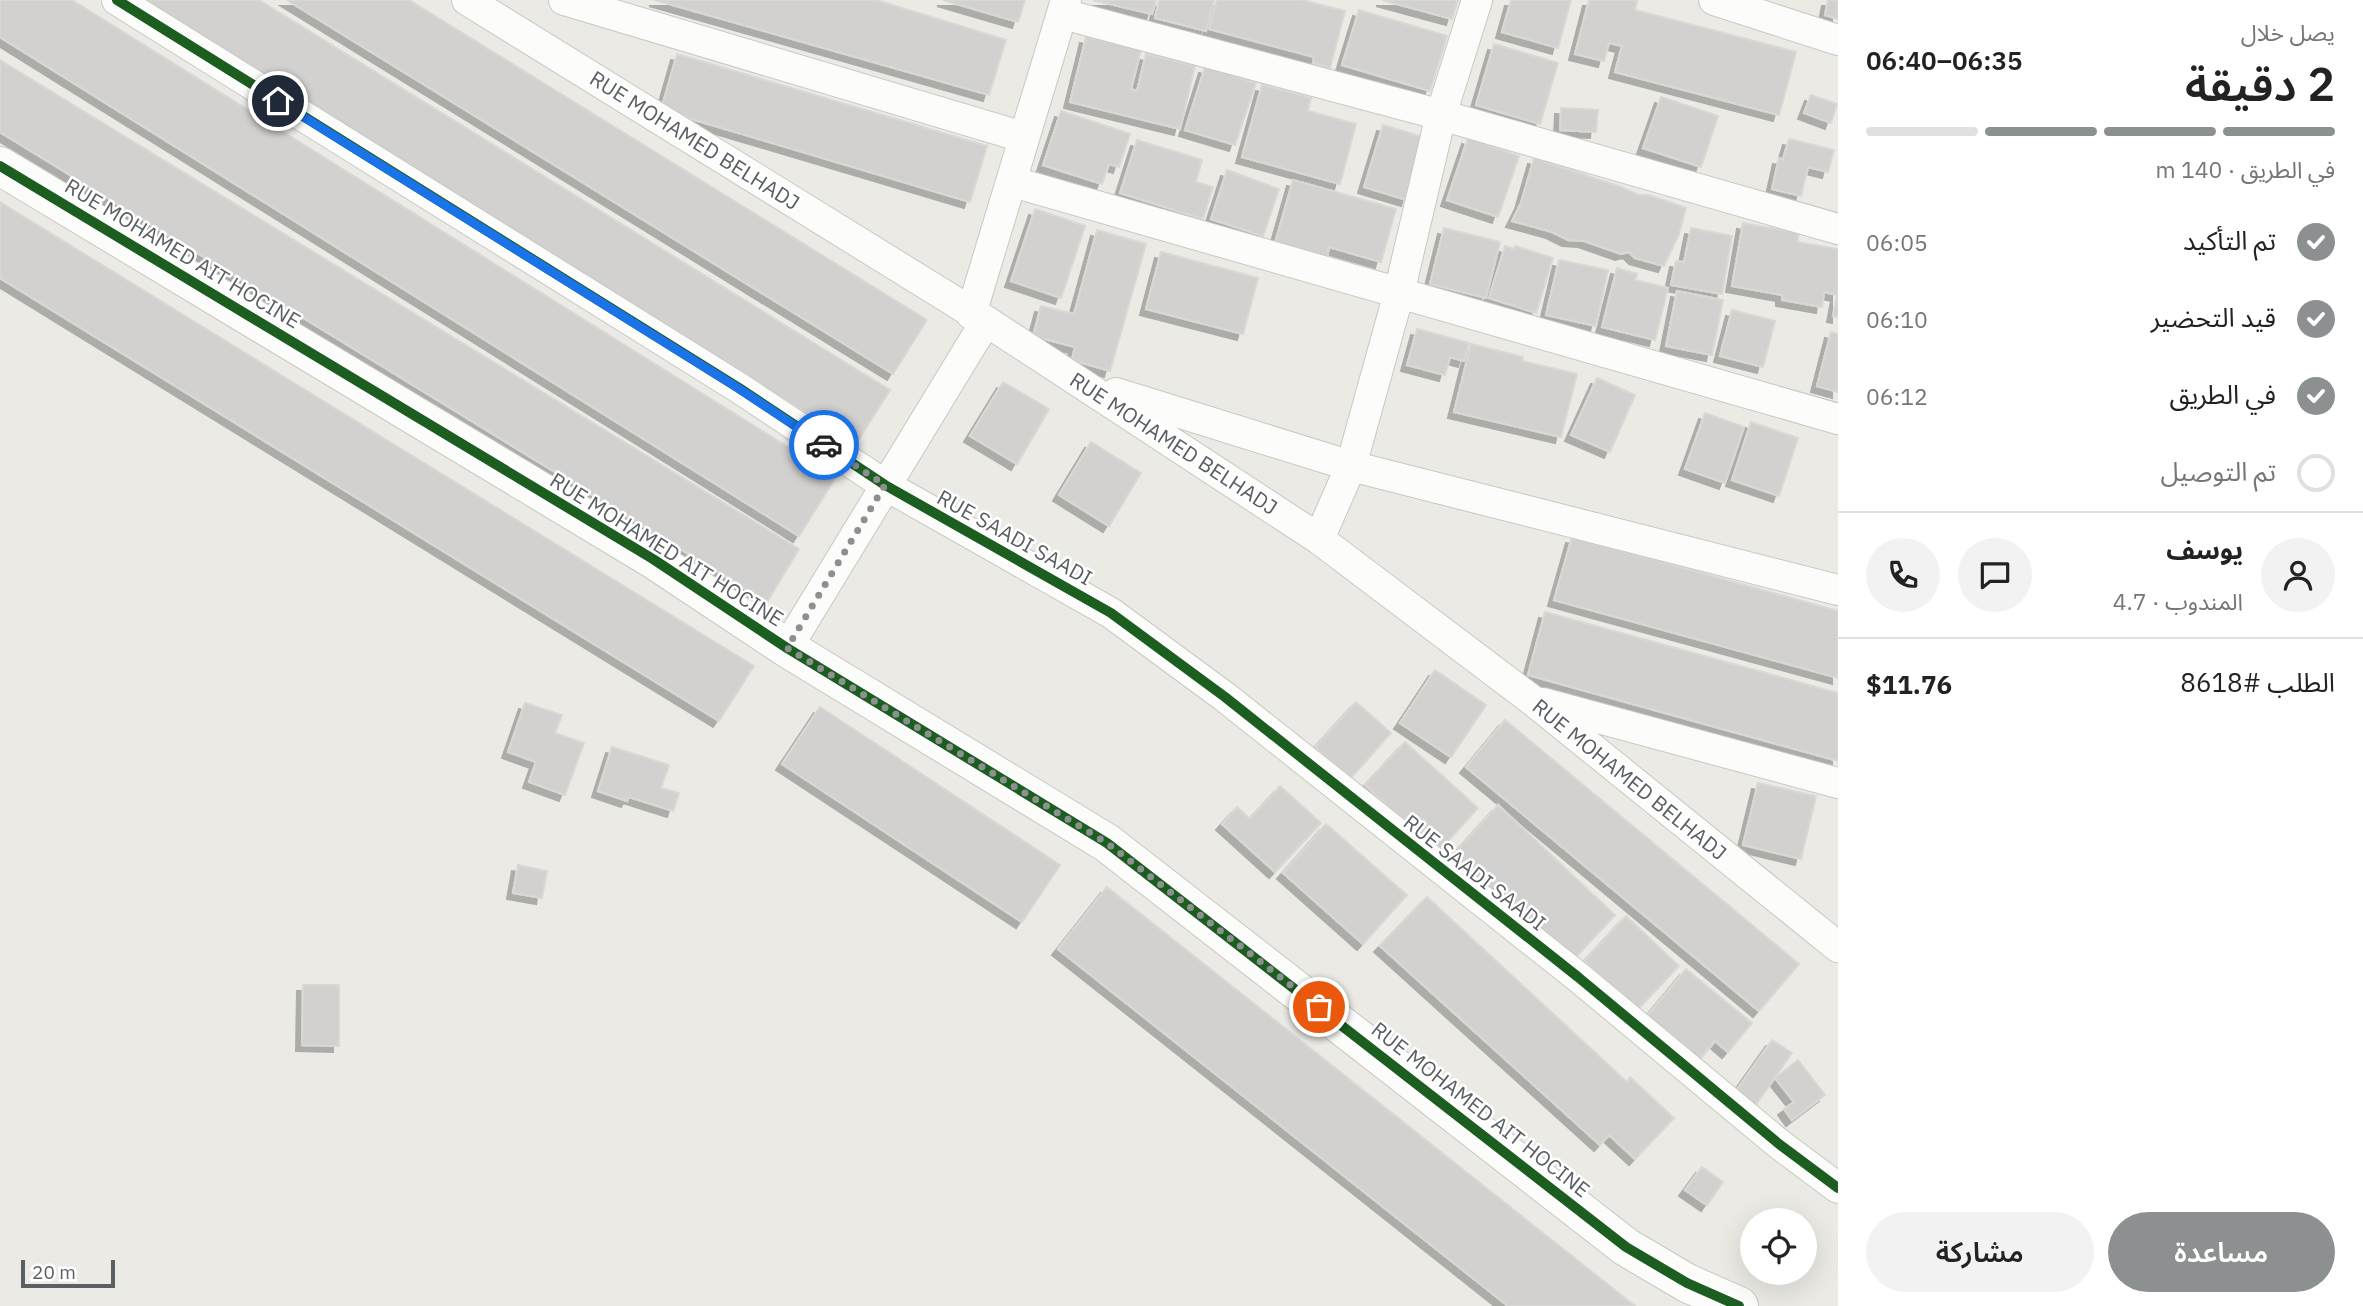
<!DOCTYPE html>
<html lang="ar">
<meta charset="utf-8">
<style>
:root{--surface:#fff;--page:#f2f2f2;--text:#222;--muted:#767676;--line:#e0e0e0;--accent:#8d9091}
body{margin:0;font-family:"IBM Plex Sans","Noto Sans Arabic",sans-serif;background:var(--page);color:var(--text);direction:rtl;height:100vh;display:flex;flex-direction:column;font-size:26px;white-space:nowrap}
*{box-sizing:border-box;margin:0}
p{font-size:23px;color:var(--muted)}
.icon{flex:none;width:38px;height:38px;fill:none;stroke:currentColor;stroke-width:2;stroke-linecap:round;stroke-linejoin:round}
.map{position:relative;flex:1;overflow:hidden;direction:ltr}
.side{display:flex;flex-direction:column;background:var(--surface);width:525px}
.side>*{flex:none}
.controls{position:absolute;left:1740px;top:1208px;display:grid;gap:14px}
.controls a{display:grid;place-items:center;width:77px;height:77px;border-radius:50%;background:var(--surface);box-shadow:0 7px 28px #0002;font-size:35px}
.scale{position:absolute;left:21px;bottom:18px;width:94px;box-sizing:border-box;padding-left:7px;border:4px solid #5a5f64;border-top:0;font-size:19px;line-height:24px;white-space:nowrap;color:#5a5f64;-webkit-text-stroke:5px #fff;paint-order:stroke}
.pin{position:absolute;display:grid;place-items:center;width:60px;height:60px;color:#fff;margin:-30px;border:4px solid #fff;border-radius:50%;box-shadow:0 2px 7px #0007}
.courier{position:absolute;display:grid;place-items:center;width:70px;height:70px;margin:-35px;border:5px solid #1a73e8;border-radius:50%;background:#fff;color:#222;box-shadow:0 2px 9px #0007}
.summary em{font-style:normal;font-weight:600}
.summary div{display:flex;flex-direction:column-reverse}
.summary{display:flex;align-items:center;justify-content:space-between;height:119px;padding:0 28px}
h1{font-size:46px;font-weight:600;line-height:52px}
.bar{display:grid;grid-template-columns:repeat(4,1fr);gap:10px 7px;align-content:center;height:84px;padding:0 28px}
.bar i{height:9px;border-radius:5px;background:var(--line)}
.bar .current{background:var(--accent)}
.bar p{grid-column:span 4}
.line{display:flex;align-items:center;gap:18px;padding:0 28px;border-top:2px solid var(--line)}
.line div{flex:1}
.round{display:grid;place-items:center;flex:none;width:74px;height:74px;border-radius:37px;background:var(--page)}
ol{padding:0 28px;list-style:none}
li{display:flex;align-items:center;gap:21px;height:77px}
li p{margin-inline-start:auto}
li .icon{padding:7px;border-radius:50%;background:var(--accent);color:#fff;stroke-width:4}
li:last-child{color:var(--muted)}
li i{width:38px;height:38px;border:4px solid var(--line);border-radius:50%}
.cta{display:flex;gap:14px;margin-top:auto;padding:14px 28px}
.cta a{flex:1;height:80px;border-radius:42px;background:var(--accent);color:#fff;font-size:28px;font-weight:600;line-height:80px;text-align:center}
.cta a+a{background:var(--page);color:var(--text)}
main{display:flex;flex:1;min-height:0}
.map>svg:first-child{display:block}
.building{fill:#d3d1cf;stroke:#dad8d4;stroke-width:2;filter:url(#shadow)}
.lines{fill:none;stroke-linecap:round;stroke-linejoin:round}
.street-casing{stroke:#c8c8c7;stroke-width:32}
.secondary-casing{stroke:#c7c7c6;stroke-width:40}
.street{stroke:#fcfcfb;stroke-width:30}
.secondary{stroke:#fcfcfb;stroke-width:38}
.cycleway-casing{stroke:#fff;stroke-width:15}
.cycleway{stroke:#1b5e20;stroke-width:10}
.done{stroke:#8d9091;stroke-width:7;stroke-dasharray:0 12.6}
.route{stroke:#1a73e8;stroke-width:9}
.labels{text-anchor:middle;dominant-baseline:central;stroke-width:5;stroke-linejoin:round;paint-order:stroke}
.street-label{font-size:21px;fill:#5a5f64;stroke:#fff}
</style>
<main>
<section class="side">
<div class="summary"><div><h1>2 دقيقة</h1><p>يصل خلال</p></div><em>06:35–06:40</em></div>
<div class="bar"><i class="current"></i><i class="current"></i><i class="current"></i><i></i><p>في الطريق · 140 m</p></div>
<ol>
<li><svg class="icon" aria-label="check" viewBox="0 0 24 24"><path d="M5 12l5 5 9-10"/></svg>تم التأكيد<p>06:05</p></li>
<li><svg class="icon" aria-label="check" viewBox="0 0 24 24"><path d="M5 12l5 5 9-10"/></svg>قيد التحضير<p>06:10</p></li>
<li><svg class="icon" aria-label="check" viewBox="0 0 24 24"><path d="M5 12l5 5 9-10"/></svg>في الطريق<p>06:12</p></li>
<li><i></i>تم التوصيل</li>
</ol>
<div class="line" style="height:126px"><a class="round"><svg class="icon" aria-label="person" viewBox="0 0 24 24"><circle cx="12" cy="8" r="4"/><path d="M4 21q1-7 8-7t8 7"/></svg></a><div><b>يوسف</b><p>المندوب · 4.7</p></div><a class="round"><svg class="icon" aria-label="chat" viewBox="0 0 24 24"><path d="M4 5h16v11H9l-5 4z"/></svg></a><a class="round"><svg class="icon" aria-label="phone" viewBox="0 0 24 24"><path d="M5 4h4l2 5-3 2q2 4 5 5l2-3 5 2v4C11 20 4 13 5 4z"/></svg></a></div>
<div class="line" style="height:91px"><div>الطلب #8618</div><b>$11.76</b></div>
<div class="cta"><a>مساعدة</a><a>مشاركة</a></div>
</section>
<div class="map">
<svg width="1838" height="1306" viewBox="0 0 1838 1306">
<defs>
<filter id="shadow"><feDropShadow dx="-6" dy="6" stdDeviation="0" flood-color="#0004"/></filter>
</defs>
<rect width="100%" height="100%" fill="#ebeae5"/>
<path class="building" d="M0 0H72L836 477 799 536 0 37Z
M137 0H259L890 390 856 444Z
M287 0H409L927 320 893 374Z
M655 0H876L1006 40 989 95Z
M943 0H1025L1018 22Z
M1093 0H1156L1152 14Z
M1159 0H1214L1206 31 1155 18Z
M1217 0H1302L1345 11 1330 68 1313 63 1314 57 1209 29Z
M1382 0H1458L1452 19Z
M1511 0H1571L1558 48 1502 32Z
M1589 0H1633L1637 1 1635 10 1796 52 1779 115 1615 72 1622 46 1609 43 1604 61 1575 54Z
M1828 0H1838V19L1825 15Z
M1359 10 1447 36 1430 91 1342 65Z
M1086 37 1141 50 1131 89 1137 91 1146 54 1195 66 1180 129 1070 102Z
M1494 44 1558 63 1540 124 1476 105Z
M677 54 987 146 970 202 661 110Z
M0 60 799 549 767 602 0 132Z
M1205 67 1256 83 1235 145 1185 130Z
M1262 85 1311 98 1308 111 1356 124 1340 184 1242 157Z
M1811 95 1837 104 1831 123 1804 113Z
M1661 97 1718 116 1701 167 1643 148Z
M1561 108 1598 110 1596 132 1560 130Z
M1061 111 1130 134 1119 167 1109 164 1102 184 1043 165Z
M1383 125 1426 138 1407 200 1364 187Z
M1468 138 1519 156 1498 217 1447 200Z
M1789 139 1834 150 1828 172 1808 167 1801 196 1772 189 1779 158 1783 159Z
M1137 140 1202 160 1196 182 1213 187 1203 219 1120 193Z
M1534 158 1621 187 1639 195H1649L1686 208 1679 234 1664 266 1635 258 1629 252 1621 254 1584 241 1568 240 1552 232 1512 221 1521 203Z
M1227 170 1279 189 1263 236 1211 219Z
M1293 180 1396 209 1381 262 1329 247 1327 257 1275 243Z
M0 202 754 666 719 721 0 278Z
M1035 209 1085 226 1061 298 1011 281Z
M1743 223 1799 233 1797 242 1838 249V317L1833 316 1837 295 1824 292 1822 307 1782 300V295L1732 286Z
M1444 228 1500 242 1486 298 1430 284Z
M1691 228 1732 236 1722 294 1671 285 1676 261 1684 262Z
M1097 230 1146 244 1110 371 1072 360 1075 347 1033 336 1041 306 1074 314Z
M1505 246 1514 249 1515 246 1553 258 1536 313 1489 298Z
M1161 252 1258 278 1243 334 1146 309Z
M1559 260 1608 270 1596 326 1546 315Z
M1617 268 1637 274 1635 280 1668 288 1655 340 1602 327Z
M1677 291 1723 300 1712 355 1666 346Z
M1732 310 1775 321 1763 367 1720 356Z
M1417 329 1469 343 1464 361 1450 357 1445 375 1407 365Z
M1831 332 1838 334V392L1817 386Z
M1471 344 1523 357 1522 361 1577 374 1561 437 1454 412Z
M1597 378 1635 395 1610 452 1571 435Z
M1003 382 1049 409 1017 464 970 436Z
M1705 413 1744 427 1725 483 1685 469Z
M1751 422 1798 438 1779 496 1732 480Z
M1091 442 1141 473 1109 526 1059 495Z
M1572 537 1838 611V678L1554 600Z
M1545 612 1838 693V761L1528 675Z
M1435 670 1486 705 1451 757 1400 723Z
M1356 702 1391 733 1351 778 1315 747Z
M525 703 562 715 555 733 584 743 565 795 529 782 536 762 508 752Z
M820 707 1060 865 1022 922 782 764Z
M1505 720 1799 964 1759 1011 1466 767Z
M1405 742 1478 808 1438 852 1365 785Z
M612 747 669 765 661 788 679 793 673 811 629 797 627 801 598 791Z
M1758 783 1816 796 1801 859 1743 845Z
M1280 786 1321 823 1275 872 1222 824 1237 807 1250 819Z
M1498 805 1615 915 1570 963 1453 855Z
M1326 824 1407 895 1363 944 1283 873Z
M518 865 547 871 542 898 513 893Z
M1107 887 1635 1306H1508L1058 949Z
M1427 897 1627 1082 1630 1077 1674 1118 1635 1159 1609 1135 1600 1145 1380 946Z
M1626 916 1679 966 1637 1010 1584 961Z
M1686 969 1752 1023 1728 1052 1715 1041 1700 1059 1647 1016Z
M303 985H339V1046L302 1045Z
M1772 1040 1792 1053 1753 1109 1733 1095Z
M1798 1060 1825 1095 1792 1120 1784 1109 1794 1102 1775 1078Z
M1702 1167 1723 1182 1707 1205 1685 1190Z"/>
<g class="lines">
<g class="street-casing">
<path id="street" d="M117 0 739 388 885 485 1111 613 1225 697 1578 977 1779 1144 1838 1188
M467 0 986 321 1319 539 1532 700 1838 947
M564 0 1023 137
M1714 0 1838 40
M1063 14 1441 115 1838 229
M1013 182 1838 419
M971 314 1066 0
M1116 393 1351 466 1838 590
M1319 539 1351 466 1399 293 1441 115 1477 0
M787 648 986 321
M1543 703 1838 783"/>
</g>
<g class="secondary-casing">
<path id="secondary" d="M0 166 653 559 787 648 1107 843 1626 1247 1687 1283 1739 1306"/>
</g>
<use href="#street" class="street"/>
<use href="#secondary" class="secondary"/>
<g class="cycleway-casing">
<path id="cycleway" d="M117 0 739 388 885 485 1111 613 1225 697 1578 977 1779 1144 1838 1188
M0 166 653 559 787 648 1107 843 1626 1247 1687 1283 1739 1306"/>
</g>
<use href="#cycleway" class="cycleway"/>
</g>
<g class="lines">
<path class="done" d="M824 445 885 485 787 648 1107 843 1319 1007"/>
<path class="route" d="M278 101 738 388 824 445"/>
</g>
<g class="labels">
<g class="street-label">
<text transform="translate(695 140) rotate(32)">RUE MOHAMED BELHADJ</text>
<text transform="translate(183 253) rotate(31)">RUE MOHAMED AIT HOCINE</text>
<text transform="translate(1174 443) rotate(33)">RUE MOHAMED BELHADJ</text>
<text transform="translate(1015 537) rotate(29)">RUE SAADI SAADI</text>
<text transform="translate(667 549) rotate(32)">RUE MOHAMED AIT HOCINE</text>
<text transform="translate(1630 779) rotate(39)">RUE MOHAMED BELHADJ</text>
<text transform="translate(1475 872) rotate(38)">RUE SAADI SAADI</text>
<text transform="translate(1481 1109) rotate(38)">RUE MOHAMED AIT HOCINE</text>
</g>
</g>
</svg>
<div class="controls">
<a><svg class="icon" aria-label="locate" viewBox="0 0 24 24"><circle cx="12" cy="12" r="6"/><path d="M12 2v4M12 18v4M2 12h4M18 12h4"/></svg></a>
</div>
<div class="scale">20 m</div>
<div class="pin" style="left:1319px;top:1007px;background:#ea580c"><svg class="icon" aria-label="bag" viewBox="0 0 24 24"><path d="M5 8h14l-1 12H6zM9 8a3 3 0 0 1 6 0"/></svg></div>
<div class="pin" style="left:278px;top:101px;background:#1f2937"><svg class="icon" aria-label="home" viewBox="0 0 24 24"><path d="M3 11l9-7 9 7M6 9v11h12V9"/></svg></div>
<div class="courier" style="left:824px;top:445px"><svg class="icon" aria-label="car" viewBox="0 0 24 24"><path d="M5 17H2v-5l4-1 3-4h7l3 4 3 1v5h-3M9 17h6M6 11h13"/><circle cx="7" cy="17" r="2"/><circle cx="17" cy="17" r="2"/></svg></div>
</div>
</main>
